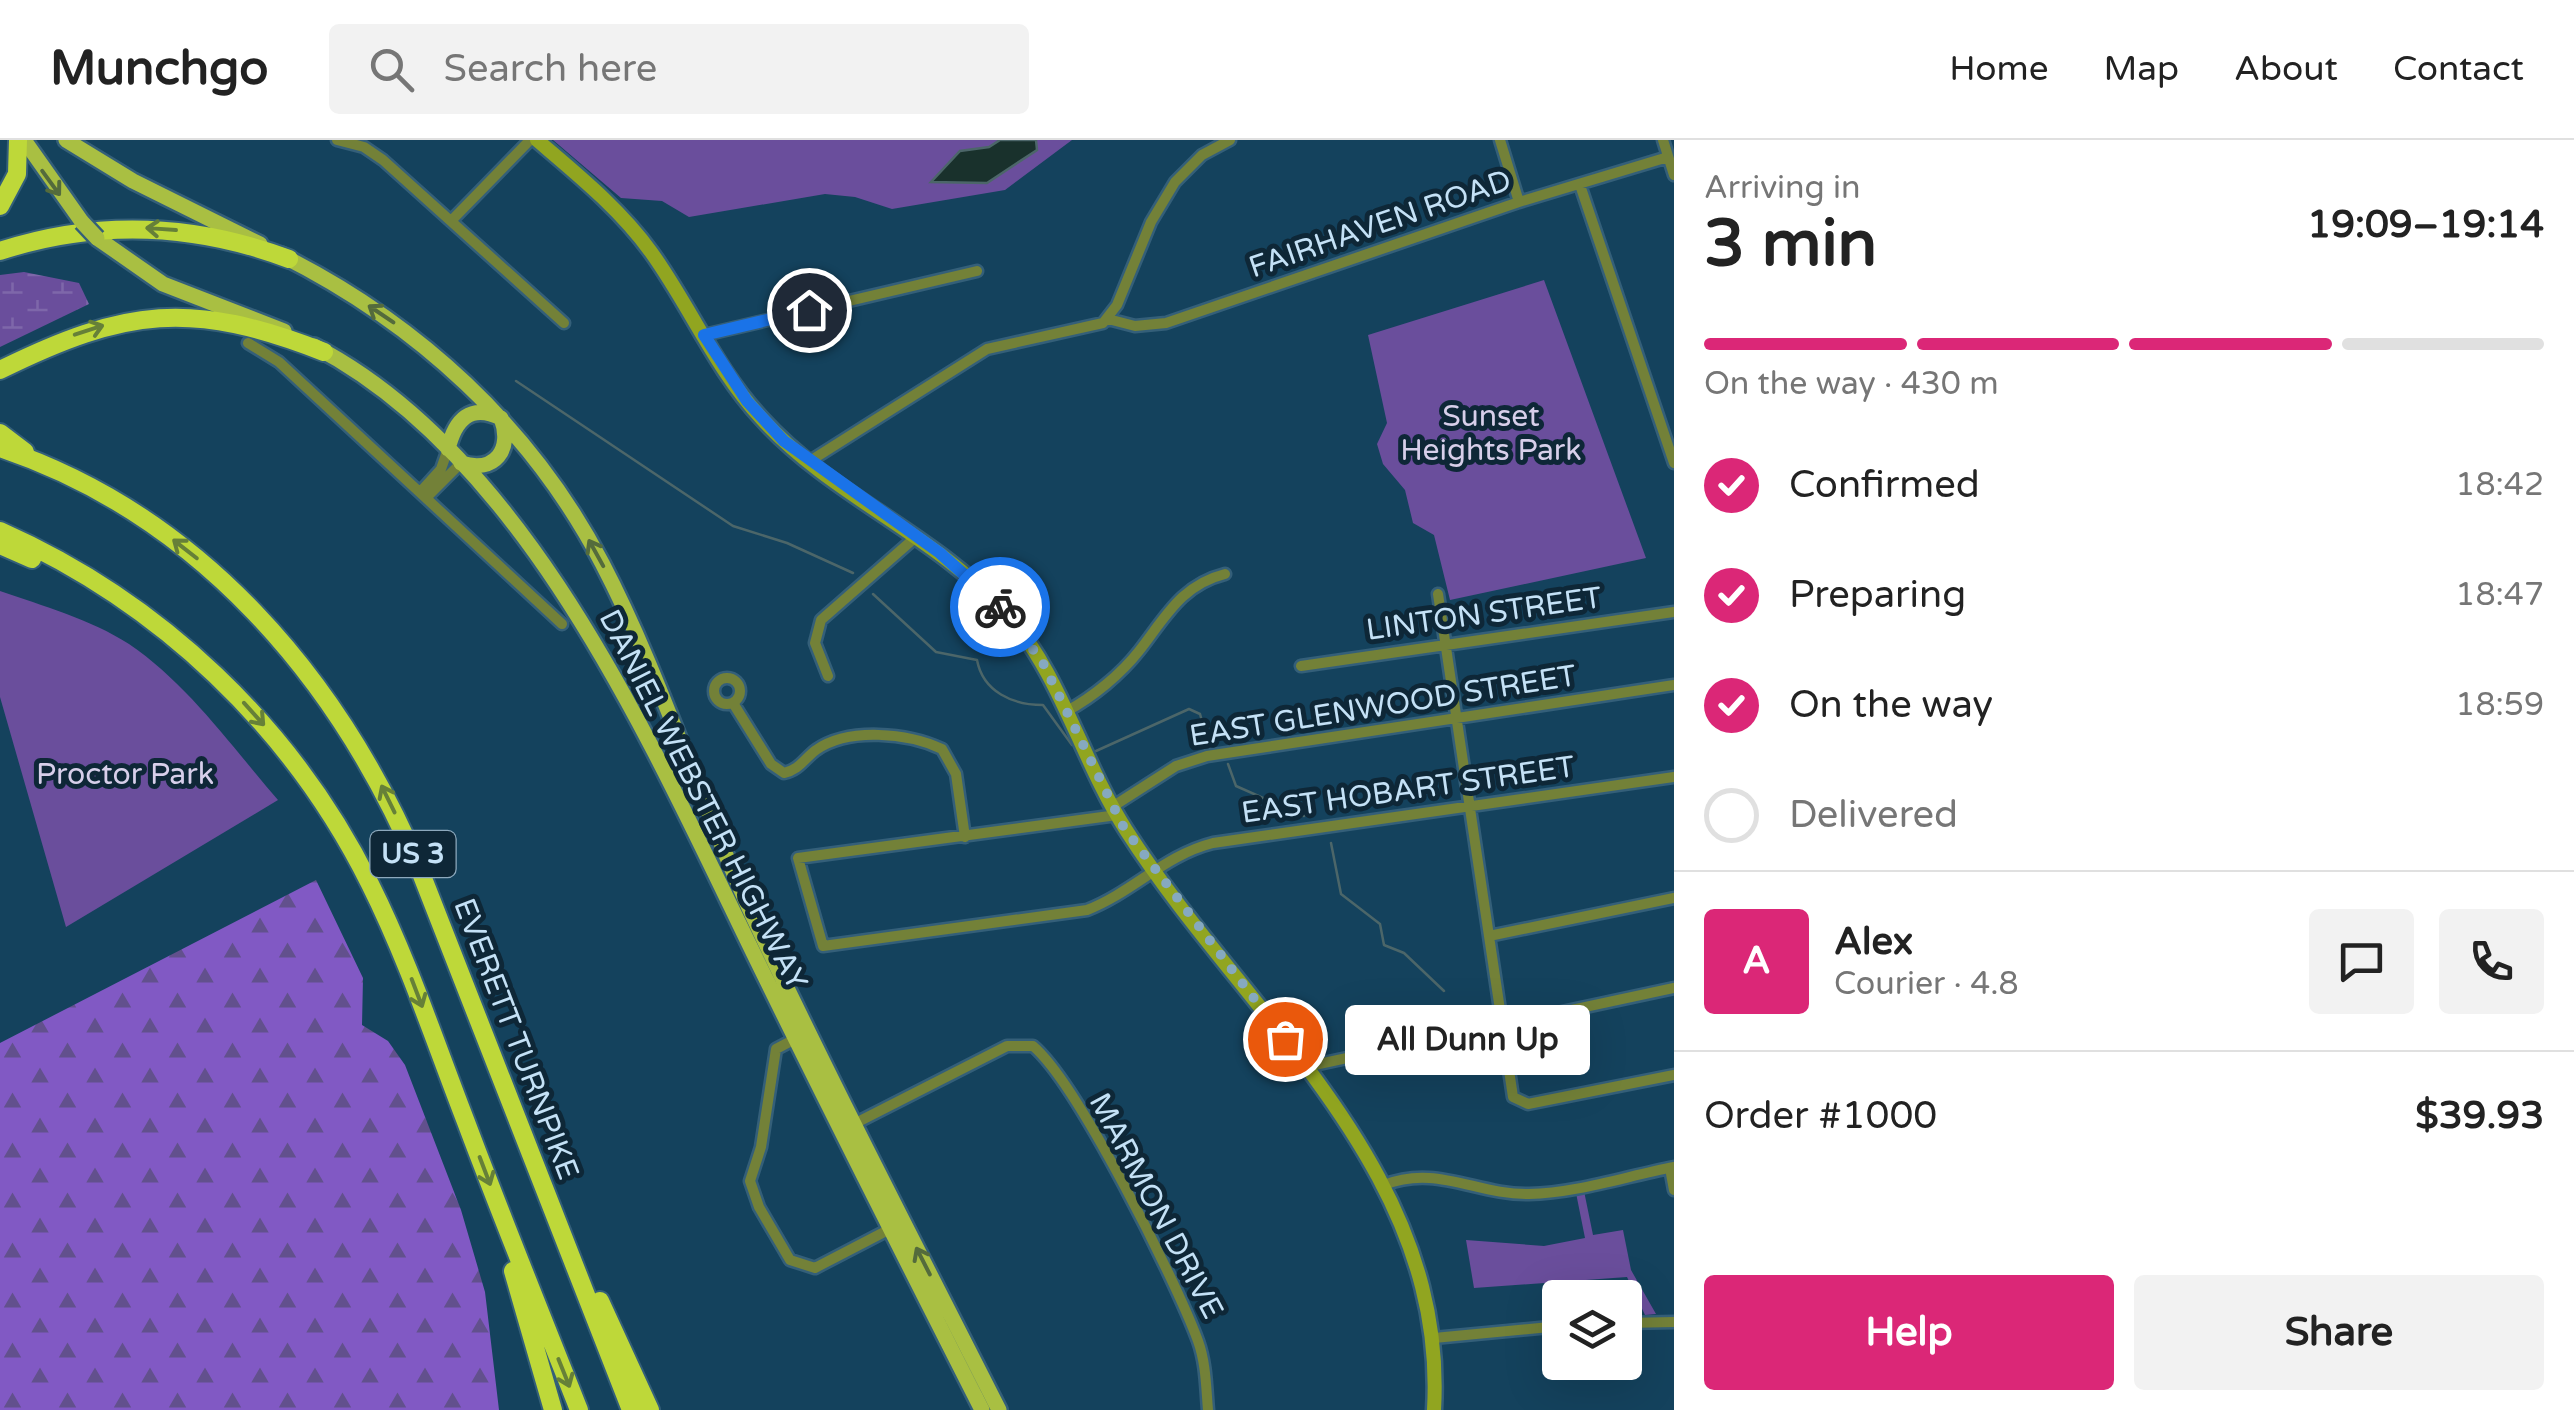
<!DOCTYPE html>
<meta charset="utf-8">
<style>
:root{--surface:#fff;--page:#f2f2f2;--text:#222;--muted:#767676;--line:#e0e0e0;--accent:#db2777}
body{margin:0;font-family:"Varela Round",sans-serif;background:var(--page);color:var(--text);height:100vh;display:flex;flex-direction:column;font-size:38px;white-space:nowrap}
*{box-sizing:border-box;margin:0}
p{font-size:32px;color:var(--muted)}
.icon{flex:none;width:55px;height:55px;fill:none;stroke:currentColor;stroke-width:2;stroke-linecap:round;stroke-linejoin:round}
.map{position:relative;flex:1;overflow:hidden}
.drawer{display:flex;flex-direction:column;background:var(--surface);width:900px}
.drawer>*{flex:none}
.controls{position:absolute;left:1542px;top:1140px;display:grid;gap:20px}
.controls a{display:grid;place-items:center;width:100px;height:100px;border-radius:10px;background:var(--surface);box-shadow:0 10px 40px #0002;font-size:50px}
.pin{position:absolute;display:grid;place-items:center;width:85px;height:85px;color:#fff;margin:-42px;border:5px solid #fff;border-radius:50%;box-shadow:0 2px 10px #0007}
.courier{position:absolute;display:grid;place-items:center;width:100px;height:100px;margin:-50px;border:8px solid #1a73e8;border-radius:50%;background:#fff;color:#222;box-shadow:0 2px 12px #0007}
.bubble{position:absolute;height:70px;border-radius:10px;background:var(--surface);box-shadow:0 10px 40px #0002;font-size:32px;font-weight:800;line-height:70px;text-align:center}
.overview em{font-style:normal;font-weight:800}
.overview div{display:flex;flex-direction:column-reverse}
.overview{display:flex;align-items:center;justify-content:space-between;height:170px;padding:0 30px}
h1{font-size:65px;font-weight:800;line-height:75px}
.bar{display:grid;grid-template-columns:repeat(4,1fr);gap:15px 10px;align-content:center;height:120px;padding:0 30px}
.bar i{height:12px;border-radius:8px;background:var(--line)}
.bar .active{background:var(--accent)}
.bar p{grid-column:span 4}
.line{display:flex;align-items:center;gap:25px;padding:0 30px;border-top:2px solid var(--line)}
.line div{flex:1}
.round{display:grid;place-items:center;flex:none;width:105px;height:105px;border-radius:10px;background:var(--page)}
ol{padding:0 30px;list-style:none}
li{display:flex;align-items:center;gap:30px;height:110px}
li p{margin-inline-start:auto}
li .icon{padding:10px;border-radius:50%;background:var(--accent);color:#fff;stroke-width:4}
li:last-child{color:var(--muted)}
li i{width:55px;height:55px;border:5px solid var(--line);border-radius:50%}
.cta{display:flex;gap:20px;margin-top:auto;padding:20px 30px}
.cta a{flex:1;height:115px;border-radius:10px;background:var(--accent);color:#fff;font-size:40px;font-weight:800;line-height:115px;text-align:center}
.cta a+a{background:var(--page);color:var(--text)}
header{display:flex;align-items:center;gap:60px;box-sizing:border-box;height:140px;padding:0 50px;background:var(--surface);border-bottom:2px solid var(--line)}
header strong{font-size:48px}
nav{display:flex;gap:55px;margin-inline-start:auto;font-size:35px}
.search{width:700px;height:90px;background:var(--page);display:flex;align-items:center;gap:25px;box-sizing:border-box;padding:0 35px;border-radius:10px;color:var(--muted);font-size:38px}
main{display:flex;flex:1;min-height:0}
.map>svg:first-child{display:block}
.green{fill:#6a4e9c}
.forest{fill:url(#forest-firs)}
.wetland{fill:url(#wetland-marsh)}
.water{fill:#19312c;stroke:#4c6669;stroke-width:2.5}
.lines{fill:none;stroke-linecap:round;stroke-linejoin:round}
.stream{stroke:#4c6669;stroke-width:2.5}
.street-casing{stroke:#345f79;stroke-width:15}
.secondary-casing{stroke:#345f79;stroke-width:19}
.primary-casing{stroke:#345f79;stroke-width:20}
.highway-casing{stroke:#345f79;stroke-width:22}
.street{stroke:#738138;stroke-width:10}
.secondary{stroke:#91a520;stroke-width:14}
.primary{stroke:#a9bf42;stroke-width:15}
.highway{stroke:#bed839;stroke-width:18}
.primary-bridge-casing{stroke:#345f79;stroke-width:20;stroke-linecap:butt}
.primary-bridge{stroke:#a9bf42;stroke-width:15}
.oneway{stroke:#546b3c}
.oneway2{stroke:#668038}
.done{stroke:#86a9c0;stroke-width:10;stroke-dasharray:0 18}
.route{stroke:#1a73e8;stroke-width:12}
.labels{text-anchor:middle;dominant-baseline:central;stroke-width:10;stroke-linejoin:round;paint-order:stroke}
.shield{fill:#0e2737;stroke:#8da9bd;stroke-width:2.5}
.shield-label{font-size:28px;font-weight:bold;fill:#c4e1f6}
.street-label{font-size:30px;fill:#c4e1f6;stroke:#0e2737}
.park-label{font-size:30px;fill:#d7cfea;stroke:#0e2737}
</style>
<header>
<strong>Munchgo</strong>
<div class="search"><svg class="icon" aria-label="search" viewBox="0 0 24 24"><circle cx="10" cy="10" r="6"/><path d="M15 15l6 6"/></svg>Search here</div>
<nav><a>Home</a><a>Map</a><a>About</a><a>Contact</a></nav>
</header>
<main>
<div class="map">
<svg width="1674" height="1270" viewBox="0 0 1674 1270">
<defs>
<pattern id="forest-firs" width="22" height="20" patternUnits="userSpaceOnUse" patternTransform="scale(2.5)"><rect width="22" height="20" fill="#8159c4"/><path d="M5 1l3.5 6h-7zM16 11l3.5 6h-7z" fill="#62508d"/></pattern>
<pattern id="wetland-marsh" width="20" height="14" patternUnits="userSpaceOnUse" patternTransform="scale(2.5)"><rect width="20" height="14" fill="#6a4e9c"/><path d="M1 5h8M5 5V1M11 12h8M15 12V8" fill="none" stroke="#7e67aa"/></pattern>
</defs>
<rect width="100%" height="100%" fill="#14425d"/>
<path class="green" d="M553 0H1072L1005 50 892 69 855 57 825 54 689 77 662 61 621 58Z
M1544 140 1646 418 1450 460 1434 395 1413 383 1405 350 1383 324 1377 304 1387 283 1368 195Z
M0 451C43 466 90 479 129 504 188 544 232 607 278 660L66 787 0 557Z
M1584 1051 1593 1095 1623 1090 1631 1130 1656 1174 1645 1175 1627 1137 1474 1148 1466 1100 1544 1106 1585 1098 1576 1053Z"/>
<path class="forest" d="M316 740 363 838 362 885 388 901 405 925 461 1070 485 1152 499 1270H0V903Z"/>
<path class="wetland" d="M24 132 79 143 89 164 0 207V135Z"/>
<path class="water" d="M1000 0H1036L1037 10 987 43 931 42 960 11 989 7Z"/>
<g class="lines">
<path class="stream" d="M516 241 733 386 787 403 853 433
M873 454 936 512 977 520C983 552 1013 565 1043 565L1072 605
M1096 611 1189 569 1200 574 1210 610
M1228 624 1236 646 1304 676
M1331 703 1341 754 1380 784 1384 805 1404 813 1444 851"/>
<g class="street-casing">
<path id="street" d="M337 0 364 7 383 20 564 183
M1500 0 1519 62
M1663 0 1674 35
M1580 45 1674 323
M451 81 530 0
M1108 179 1135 186 1166 183 1519 62 1668 17
M704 195 977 131
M248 203 279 222 562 484
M810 321 987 209 1103 183 1117 165 1151 82 1175 42 1202 15 1230 0
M421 351 441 329 448 309
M427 357 461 323
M1438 454 1513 957 1528 964 1674 935
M1301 526 1674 472
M828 536 815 503 821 480 917 396
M714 551a13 13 0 1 1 26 0a13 13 0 1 1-26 0Z
M733 563 771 624 784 633C799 630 804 619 816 610 849 587 908 593 942 609L956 634 965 697
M1067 571C1093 557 1121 534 1139 511 1165 478 1181 445 1225 434
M1112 667 1176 626 1207 616 1674 545
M1117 675 798 718 823 806 1087 770C1133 752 1165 715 1213 703L1674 637
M1489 796 1674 758
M795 899 776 909 761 1007 750 1041 759 1067 790 1120 815 1128 890 1089
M1305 927 1674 848
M848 987 1007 906H1033C1078 944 1176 1141 1198 1201 1206 1223 1206 1247 1208 1270
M1670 1028 1674 1050
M1384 1045C1436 1024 1477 1055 1529 1054 1577 1053 1627 1036 1674 1027
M1625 1183 1674 1182
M1434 1198 1560 1186"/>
</g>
<g class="secondary-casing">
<path id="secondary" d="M537 0C578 35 620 69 651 112 690 166 716 230 762 279 832 356 936 395 1006 473 1062 536 1081 620 1126 690 1245 876 1448 1028 1434 1270"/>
</g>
<g class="primary-casing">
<path id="primary" d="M24 0 82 82
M66 0 133 41 260 104
M97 98 163 144 284 191
M281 115C417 183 531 287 602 423 660 534 697 656 750 770 829 939 915 1104 999 1270
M314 206C536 321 662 629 768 843 838 986 910 1128 982 1270
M448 309C455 280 470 263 501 278 513 309 495 334 461 323"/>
</g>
<g class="highway-casing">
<path id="highway" d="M0 66 17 34 18 0
M0 111C98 79 193 83 289 119
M0 230C126 168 191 160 324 212
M0 293 25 312
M0 308C200 375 339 539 419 728L631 1270
M0 391C160 462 292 587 370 744 408 820 435 902 466 982 502 1078 541 1174 579 1270
M0 405 32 419
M513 1131 553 1270
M600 1161 650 1270"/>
</g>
<use href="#street" class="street"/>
<use href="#secondary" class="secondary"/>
<use href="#primary" class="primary"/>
<use href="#highway" class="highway"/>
<g class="primary-bridge-casing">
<path id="primary-bridge" d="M82 82 97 98"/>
</g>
<use href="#primary-bridge" class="primary-bridge"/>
</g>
<defs><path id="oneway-shaft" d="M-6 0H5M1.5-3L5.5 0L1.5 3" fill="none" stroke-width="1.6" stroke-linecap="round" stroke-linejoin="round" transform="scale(2.5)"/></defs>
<g class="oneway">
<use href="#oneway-shaft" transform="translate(51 43) rotate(54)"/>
<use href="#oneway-shaft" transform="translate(381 174) rotate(-146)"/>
<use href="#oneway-shaft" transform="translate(596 413) rotate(-119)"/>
<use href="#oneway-shaft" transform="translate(923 1121) rotate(-117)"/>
</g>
<g class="oneway2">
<use href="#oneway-shaft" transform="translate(161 89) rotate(-176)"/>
<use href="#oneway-shaft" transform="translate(89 190) rotate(-18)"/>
<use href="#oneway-shaft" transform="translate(185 409) rotate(-142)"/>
<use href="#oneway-shaft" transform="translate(254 574) rotate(48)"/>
<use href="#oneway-shaft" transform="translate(388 659) rotate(-116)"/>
<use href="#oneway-shaft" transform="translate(417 853) rotate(69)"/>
<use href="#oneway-shaft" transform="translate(485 1031) rotate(69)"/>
<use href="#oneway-shaft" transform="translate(564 1233) rotate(68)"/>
</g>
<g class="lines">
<path class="done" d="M1000 467 1042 521 1124 688 1285 899"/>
<path class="route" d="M809 170 704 195 747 261 784 301 940 413 1000 467"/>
</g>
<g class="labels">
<rect class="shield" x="370.5" y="691" width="85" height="46" rx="8"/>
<g class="shield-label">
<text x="413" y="714">US 3</text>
</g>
<g class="street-label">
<text transform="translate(1380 84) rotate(-19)">FAIRHAVEN ROAD</text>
<text transform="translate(1484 474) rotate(-8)">LINTON STREET</text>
<text transform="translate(1383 566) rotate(-9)">EAST GLENWOOD STREET</text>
<text transform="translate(1408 650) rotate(-8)">EAST HOBART STREET</text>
<text transform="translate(703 660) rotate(63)">DANIEL WEBSTER HIGHWAY</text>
<text transform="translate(516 899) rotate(69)">EVERETT TURNPIKE</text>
<text transform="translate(1156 1066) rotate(62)">MARMON DRIVE</text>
</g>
<g class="park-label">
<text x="1491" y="276">Sunset<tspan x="1491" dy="34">Heights Park</tspan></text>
<text x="125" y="634">Proctor Park</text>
</g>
</g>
</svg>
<div class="controls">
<a><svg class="icon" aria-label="layers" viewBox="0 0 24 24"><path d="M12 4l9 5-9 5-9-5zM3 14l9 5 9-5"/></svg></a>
</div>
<div class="pin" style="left:1285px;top:899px;background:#ea580c"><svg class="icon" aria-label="bag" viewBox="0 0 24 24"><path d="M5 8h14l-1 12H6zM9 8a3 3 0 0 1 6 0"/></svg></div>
<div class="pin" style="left:809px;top:170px;background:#1f2937"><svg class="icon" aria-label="home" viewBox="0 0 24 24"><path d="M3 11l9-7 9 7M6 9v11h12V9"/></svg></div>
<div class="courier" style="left:1000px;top:467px"><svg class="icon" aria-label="bike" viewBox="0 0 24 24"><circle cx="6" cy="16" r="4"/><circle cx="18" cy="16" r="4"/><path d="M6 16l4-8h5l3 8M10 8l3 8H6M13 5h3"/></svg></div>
<div class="bubble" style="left:1345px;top:865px;width:245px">All Dunn Up</div>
</div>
<section class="drawer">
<div class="overview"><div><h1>3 min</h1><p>Arriving in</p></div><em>19:09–19:14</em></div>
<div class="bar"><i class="active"></i><i class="active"></i><i class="active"></i><i></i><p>On the way · 430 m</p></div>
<ol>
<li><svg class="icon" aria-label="check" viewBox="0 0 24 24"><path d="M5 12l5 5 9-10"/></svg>Confirmed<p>18:42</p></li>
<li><svg class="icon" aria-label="check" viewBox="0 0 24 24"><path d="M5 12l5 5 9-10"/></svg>Preparing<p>18:47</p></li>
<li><svg class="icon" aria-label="check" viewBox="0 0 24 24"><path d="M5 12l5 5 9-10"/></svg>On the way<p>18:59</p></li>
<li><i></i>Delivered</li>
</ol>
<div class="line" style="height:180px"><b class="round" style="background:var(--accent);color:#fff">A</b><div><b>Alex</b><p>Courier · 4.8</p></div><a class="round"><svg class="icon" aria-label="chat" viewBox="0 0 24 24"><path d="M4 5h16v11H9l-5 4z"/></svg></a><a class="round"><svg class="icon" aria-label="phone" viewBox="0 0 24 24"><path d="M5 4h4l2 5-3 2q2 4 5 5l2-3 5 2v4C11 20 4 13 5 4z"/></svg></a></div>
<div class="line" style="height:130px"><div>Order #1000</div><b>$39.93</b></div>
<div class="cta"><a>Help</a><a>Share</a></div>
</section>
</main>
